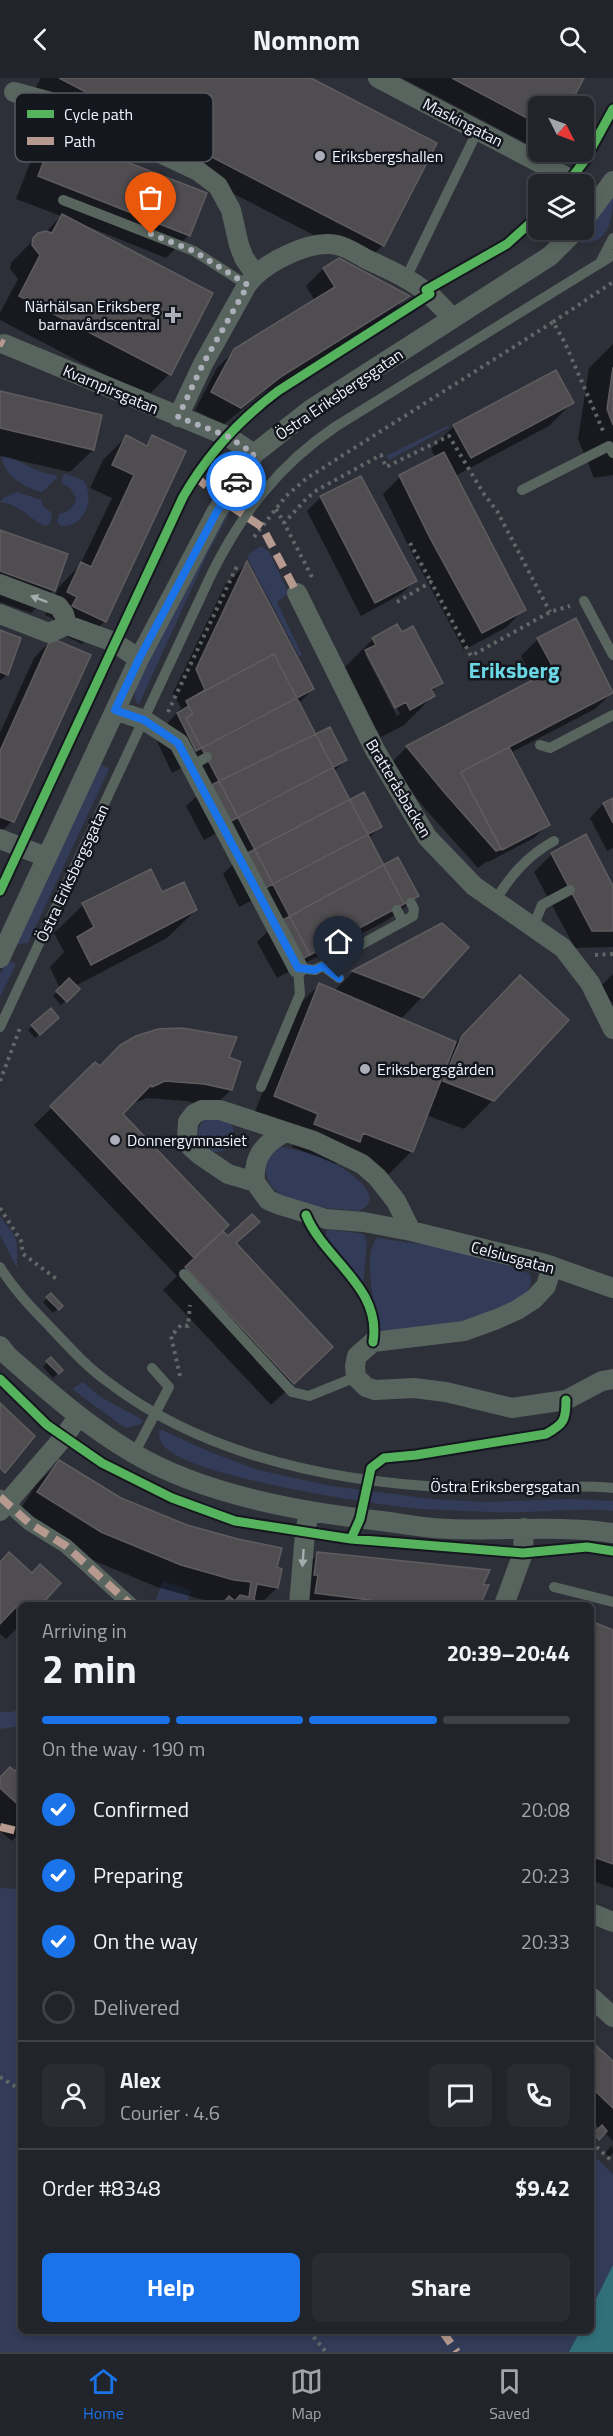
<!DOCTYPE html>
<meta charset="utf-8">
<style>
:root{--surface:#22242b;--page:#2a2c33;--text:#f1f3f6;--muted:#a2a4a9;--line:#3f4147;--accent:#1a73e8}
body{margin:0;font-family:"Titillium Web",sans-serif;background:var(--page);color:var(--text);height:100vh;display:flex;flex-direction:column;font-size:22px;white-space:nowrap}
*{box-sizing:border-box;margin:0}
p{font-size:20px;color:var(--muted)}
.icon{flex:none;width:33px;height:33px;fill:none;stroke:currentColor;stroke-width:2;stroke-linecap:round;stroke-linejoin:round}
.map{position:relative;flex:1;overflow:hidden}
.details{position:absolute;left:18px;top:1524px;width:576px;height:732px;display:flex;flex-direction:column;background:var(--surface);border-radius:9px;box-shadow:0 3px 9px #0003,0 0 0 2px var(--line)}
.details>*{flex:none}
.needle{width:39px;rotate:132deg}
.fabs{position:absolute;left:528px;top:18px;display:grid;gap:12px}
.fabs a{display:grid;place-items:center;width:66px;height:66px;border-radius:9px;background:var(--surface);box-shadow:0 3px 9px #0003,0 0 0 2px var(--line);font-size:30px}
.pin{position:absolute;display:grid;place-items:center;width:51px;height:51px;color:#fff;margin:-62px -26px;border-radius:50% 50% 50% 0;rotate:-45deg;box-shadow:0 0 6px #0007}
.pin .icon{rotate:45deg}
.courier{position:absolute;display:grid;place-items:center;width:60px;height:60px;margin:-30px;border:4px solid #1a73e8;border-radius:50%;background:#fff;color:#222;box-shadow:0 2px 8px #0007}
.headline em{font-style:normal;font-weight:700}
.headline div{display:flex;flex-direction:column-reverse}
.headline{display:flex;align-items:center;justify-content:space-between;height:102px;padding:0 24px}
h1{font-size:39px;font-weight:700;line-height:45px}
.bar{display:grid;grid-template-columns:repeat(4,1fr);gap:9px 6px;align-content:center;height:72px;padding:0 24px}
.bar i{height:8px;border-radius:4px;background:var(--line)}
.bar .on{background:var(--accent)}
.bar p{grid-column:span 4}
.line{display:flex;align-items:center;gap:15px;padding:0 24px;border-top:2px solid var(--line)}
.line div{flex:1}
.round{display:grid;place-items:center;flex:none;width:63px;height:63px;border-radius:9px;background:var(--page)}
ol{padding:0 24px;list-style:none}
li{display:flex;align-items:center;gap:18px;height:66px}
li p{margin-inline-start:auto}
li .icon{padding:6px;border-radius:50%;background:var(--accent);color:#fff;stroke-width:4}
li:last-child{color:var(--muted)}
li i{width:33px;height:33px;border:3px solid var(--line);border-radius:50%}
.cta{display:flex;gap:12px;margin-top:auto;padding:12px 24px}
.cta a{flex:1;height:69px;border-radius:9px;background:var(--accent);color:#fff;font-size:24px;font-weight:700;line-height:69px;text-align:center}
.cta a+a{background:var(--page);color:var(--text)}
header{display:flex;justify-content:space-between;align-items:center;height:78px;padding:0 24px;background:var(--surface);font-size:27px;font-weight:700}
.menu{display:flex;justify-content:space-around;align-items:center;height:84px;border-top:2px solid var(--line);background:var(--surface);font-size:16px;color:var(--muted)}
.menu a{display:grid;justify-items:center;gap:3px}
.menu .on{color:var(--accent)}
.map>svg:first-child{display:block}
.green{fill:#323c58}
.water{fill:#317079}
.shadow{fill:#0007;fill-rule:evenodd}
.building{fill:#504d50;stroke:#5f5c60;stroke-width:1.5}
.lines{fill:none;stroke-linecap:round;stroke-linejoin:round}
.path{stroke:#606767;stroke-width:4;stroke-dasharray:3 4.5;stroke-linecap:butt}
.service{stroke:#58645e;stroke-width:10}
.pedestrian{stroke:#58645e;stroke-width:15}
.minor{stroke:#58645e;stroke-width:20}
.quiet{stroke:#b69a8f;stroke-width:8;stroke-dasharray:15 8;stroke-linecap:butt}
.cycleway-casing{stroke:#14171d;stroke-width:13}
.cycleway{stroke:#56b35d;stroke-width:9}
.oneway{fill:#a4acae}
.done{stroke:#acafb9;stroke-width:6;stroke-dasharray:0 10.8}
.route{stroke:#1a73e8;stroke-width:8}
.poi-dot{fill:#acafb9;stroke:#14171d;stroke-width:2}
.labels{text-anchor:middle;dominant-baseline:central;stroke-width:5;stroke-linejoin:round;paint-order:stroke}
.street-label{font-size:16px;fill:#f0f4fe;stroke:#14171d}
.poi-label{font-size:16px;fill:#f0f4fe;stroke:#14171d;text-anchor:start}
.district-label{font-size:22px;font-weight:bold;fill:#6cd7e4;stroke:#14171d}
.key{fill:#14171d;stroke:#565960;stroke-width:1.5}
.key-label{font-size:16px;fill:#f0f4fe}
</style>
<header><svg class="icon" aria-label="back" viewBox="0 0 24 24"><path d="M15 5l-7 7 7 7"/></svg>Nomnom<svg class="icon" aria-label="search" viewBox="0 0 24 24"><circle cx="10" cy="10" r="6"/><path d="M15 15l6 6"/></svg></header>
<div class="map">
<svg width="613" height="2274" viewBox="0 0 613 2274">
<rect width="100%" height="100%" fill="#2e3039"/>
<path class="green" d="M613 114C613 137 612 166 581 165L577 160Z
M449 347 448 350 389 382 386 378Z
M1 378C22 380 32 395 56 397L57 400 42 414C24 410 4 397 1 378Z
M66 396 83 402C96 420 85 449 61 448L57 444 59 436C67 434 74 431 76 420L70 410 62 405 63 397Z
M17 414 41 422 43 428 52 435 50 446 45 448C27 439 22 428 0 424L3 420Z
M229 432 230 434 208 475 139 626 136 624 134 613 191 492Z
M261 468 269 474 289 515 277 524 302 577 299 578 248 481 249 476Z
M101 686 109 691 28 865 16 866Z
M8 883 16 886 0 919V896Z
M198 1056a18 18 0 1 1 36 0a18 18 0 1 1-36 0Z
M281 1069C295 1072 311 1074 324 1080 336 1085 375 1108 369 1124 368 1128 363 1131 359 1133 330 1130 271 1130 266 1094 264 1080 270 1076 281 1069Z
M0 1138C20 1165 17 1157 17 1190L0 1157Z
M327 1151 364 1156 367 1166 363 1207 326 1158Z
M377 1160 446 1170 486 1179 530 1196 531 1205 527 1215 484 1242 380 1255C375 1235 362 1174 377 1160Z
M83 1304 99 1318 143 1342 141 1346 127 1350 121 1347 72 1311Z
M162 1352 210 1374 258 1392 331 1408 432 1421 484 1424 572 1421 613 1423V1433C572 1429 531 1436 490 1434 467 1433 444 1432 421 1431 377 1427 185 1399 162 1366 160 1362 159 1358 159 1353Z
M163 1503 191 1512 186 1527 154 1526Z
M21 1630V1648L0 1651V1634H12Z
M0 1810 21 1811V2253H591V2075L613 2096V2274H0Z"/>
<path class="water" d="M613 2187V2274H569L580 2253H591V2231Z"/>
<path class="shadow" d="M41 0H307L383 167 366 184 34 13Z
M402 0H583L568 28H538L537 71Z
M55 57 189 157 166 180 89 149 88 151 169 296 147 319 0 242V235L18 201 10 191 11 185 39 156 45 155 61 138 16 121 32 80Z
M339 182 408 218 391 235 263 315 223 347 195 332 217 290 235 272 315 223 306 208 323 191Z
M613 266V397L594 400 578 361 589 290Z
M0 314 93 372 70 394 0 378Z
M572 325 549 348 455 398 524 531 507 549 464 572 413 477 383 416 400 399 436 380 431 371 454 348Z
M126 359 144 368 153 359 105 543 82 566 50 551 55 542 45 537 59 509 80 487 112 420 90 410 103 382Z
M321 419 415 503 401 516 361 538 307 433Z
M0 453 54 512 31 535 0 524Z
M247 485 313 611 298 626 314 658 346 682 333 694 349 724 380 749 368 761 383 789 417 818 403 831 384 844 277 900 257 864 270 851 255 821 239 829 223 796 235 784 219 754 204 762 186 728 199 716 185 688 172 695 155 659 181 630 173 615 225 507Z
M575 542 613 614 595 631 510 675 548 746 534 760 488 784 487 783 478 790 426 732 390 686 407 669 534 603 521 578 538 561Z
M0 554 7 596 0 603Z
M373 561 441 605 431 614 433 618 404 647 381 659 377 652 366 658 344 590ZM367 574 400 636 397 638 365 576Z
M51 562 12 743 0 755V655L34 580Z
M613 721V770L607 773 590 740 603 726Z
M552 776 613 811V869L575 870 534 794Z
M161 816 196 832 167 860 75 908 78 911 61 927 53 918 60 911 50 889 64 874 54 855 83 827Z
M442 847 422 919 400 942 455 966 491 928 493 1022 464 1051 426 1037 412 1073 389 1096 343 1079 336 1086 292 1069 296 1059 252 1041 296 930 319 907 334 913 353 894Z
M613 896V934L600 909Z
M53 944 35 960 28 952 32 948Z
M227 980 231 1012 213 1029 186 1023 147 1020 134 1025 133 1023 121 1036 228 1161 258 1144 235 1166 309 1292 271 1327 163 1212 177 1198 34 1047 95 987 99 990Z
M51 1217 61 1228 53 1235 43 1224Z
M50 1281 61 1292 53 1300 43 1289Z
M59 1384 121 1421 276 1490 277 1510 259 1527H222L224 1526 211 1524 157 1509 78 1476 16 1438 36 1407Z
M318 1476 478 1527H295V1499Z
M0 1485 39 1527H21V1546L6 1561 0 1556Z
M591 1545 613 1554V1810L591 1802Z
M21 1687V1754L12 1763 0 1753V1700L14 1694Z
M591 1965 613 1985V2063L604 2054 594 2065 591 2062 600 2051 591 2043Z
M612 2067 613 2075 609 2079 605 2075Z"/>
<path class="building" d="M59 0H311L437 65 384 168Z
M452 0H584L569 28H538V46Z
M54 56 207 115 190 158 38 98Z
M62 136 213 215 171 297 19 218 40 177 32 167 33 160 38 155 46 153 52 155Z
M339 180 410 218 282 298 241 330 211 314 234 271 335 209 323 190Z
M613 289V347L607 331Z
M556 292 574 325 471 380 453 347Z
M0 313 102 337 94 372 0 350Z
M126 357 147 368 152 357 186 373 106 544 72 528 77 519 67 514 81 484 91 489 134 397 112 387Z
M444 374 526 532 482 555 430 460 399 397Z
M361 398 417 503 375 525 320 418Z
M0 452 68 476 55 513 0 493Z
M247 483 314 611 196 673 177 635 189 628 186 623 205 612 196 591Z
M576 540 613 615 461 694 501 771 496 773 444 714 406 668 554 591 537 560Z
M397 546 402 554 413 548 443 605 431 611 435 618 410 632 406 624 395 630 365 572 376 567 372 560Z
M0 552 21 560 8 597 0 594Z
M51 560 91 577 14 744 0 739V673Z
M274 576 404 826 310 877 186 640 193 636 186 623Z
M330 649 347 682 218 750 199 713Z
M509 669 550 747 502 772 461 694Z
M364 714 382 749 254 816 236 781Z
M613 720V745L603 725Z
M586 756 613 808V853H592L551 775Z
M398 779 419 818 291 887 270 849Z
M151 791 162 814 184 804 197 832 91 887 77 859 94 849 82 825Z
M442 845 469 869 423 920 352 893Z
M520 897 569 942 494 1023 443 1003 462 958Z
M69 900 80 911 67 924 56 913Z
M319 905 456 964 413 1074 363 1055 360 1064 314 1046 318 1036 274 1018Z
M51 930 59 940 40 957 31 947Z
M182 950 237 959 229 979 241 984 232 1012 204 1006 165 1003 152 1009 151 1007 123 1036 229 1147 194 1180 50 1028 95 984 100 988 120 967 136 958 158 951Z
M252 1136 260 1144 236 1165 333 1269 294 1306 185 1189 223 1153 228 1158Z
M51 1215 63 1228 59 1232 46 1219Z
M51 1279 63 1292 59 1296 46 1283Z
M0 1325 35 1358 5 1395 0 1390Z
M59 1382 121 1420 187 1447 238 1461 282 1470 277 1489 282 1491 278 1510 257 1506 254 1521 260 1527H221L229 1518 235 1523 240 1517 249 1519 251 1504 234 1502 181 1487 101 1454 37 1414Z
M9 1474 32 1495 40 1486 61 1505 41 1527H21V1531L17 1528 0 1546V1484Z
M317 1474 490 1492 483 1507H489L480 1527H408L315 1515 318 1497H314Z
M591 1543 613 1552V1786L591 1778Z
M21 1686V1729L0 1710V1699L10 1689 15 1693Z
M591 1963 613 1983V2030L591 2009Z
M602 2047 607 2053 599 2062 593 2056Z"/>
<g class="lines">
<path class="path" d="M553 244 613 204
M276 431 284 445
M254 459 286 418 307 400 553 244 565 265 604 355
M410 465 431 504
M312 499 284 445 306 421 317 412 381 377 386 389 449 358 484 416 497 433 550 534
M397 524 431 504 471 578 550 534 570 528
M168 634 238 486
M595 877 613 876
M0 1003 20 950
M0 1130 21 1163 23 1176 58 1202
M180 1298 171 1258 181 1247 188 1248 190 1227
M0 1999 21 2012
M591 2064 613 2084
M309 2253 326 2274"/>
<path class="service" d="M63 122 194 173 247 207
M600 185 613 160
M406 200 478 52
M522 412 609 368 613 375
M584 523 613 577
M540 667 550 670 613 637
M191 688 207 679
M495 823C511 797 527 778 554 763
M397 832 403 844
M533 849 542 827 570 812
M323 888 339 900
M0 949 212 495C242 435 279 387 335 349L613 177
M261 1009 300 916 298 890 315 892 413 838 414 831 411 825
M0 1189C14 1212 33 1231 52 1251 70 1270 87 1289 108 1304 206 1379 338 1405 459 1410 510 1413 562 1405 613 1410
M184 1196 292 1314 309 1318 356 1299
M134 1376 169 1309 152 1290
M554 1509 613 1524"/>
<path class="pedestrian" d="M0 1419 29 1445 66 1468 131 1527"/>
<path class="minor" d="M378 0 580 106
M14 14 54 25 198 93 218 108 231 132 239 167 244 180 255 196
M584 142 613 103
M4 266 227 358 254 376
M178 339 203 286 247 207C263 185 310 161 337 167 347 169 357 176 366 181 402 197 428 209 452 241
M0 506 58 528 64 536 67 547
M297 515 375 672 427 759 474 808 563 870 590 905 613 951
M0 536 49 555 67 547 114 564 139 581
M115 632 144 642 179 665 298 890
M0 761 46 779
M0 880 139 581 216 435 254 376 310 332 550 178 576 152
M255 1104C253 1080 263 1066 284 1055
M411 1153 396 1123 377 1099 362 1086 314 1063 220 1032H202L194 1036 188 1044 187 1060 191 1069 200 1077 228 1096 255 1104 268 1122 280 1127 326 1141 364 1144 411 1153 545 1186 613 1210
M552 1188 546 1208 534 1221 517 1232 497 1241 464 1253 373 1264 357 1278 355 1288 356 1299 366 1309 375 1312 414 1310 446 1314 512 1330 566 1322 602 1303 613 1301
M0 1268 8 1278C48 1313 87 1348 133 1375 204 1417 301 1434 382 1443 404 1446 427 1451 450 1451 504 1453 559 1447 613 1455
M0 1433 64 1359 78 1339
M299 1527 305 1455 309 1434
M504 1527 523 1475 524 1450
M591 1835 613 1844
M591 1919 613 1939"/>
<path class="quiet" d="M0 264 4 266
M195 398 223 423 262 449 297 515
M0 1419 29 1445 66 1468 131 1527
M0 1749 21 1754
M442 2253 457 2274"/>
<g class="cycleway-casing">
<path id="cycleway" d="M567 106 585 82 613 31
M0 813 183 419C207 377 239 342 278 313L430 216 426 212 507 166 538 138
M306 1137C324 1182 382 1209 373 1264
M0 1301 47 1347 102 1385 172 1420 235 1443 351 1461 523 1475 587 1469 613 1473
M351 1461 360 1441 371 1390 384 1380 416 1377 546 1356C564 1346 566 1342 566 1322"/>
</g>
<use href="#cycleway" class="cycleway"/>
</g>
<defs><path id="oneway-solid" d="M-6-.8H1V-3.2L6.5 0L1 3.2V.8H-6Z" transform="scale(1.5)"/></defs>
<g class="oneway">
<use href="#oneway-solid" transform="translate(39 521) rotate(-159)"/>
<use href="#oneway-solid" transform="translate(303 1480) rotate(94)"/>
</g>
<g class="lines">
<path class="done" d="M151 156 194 173 248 207 203 286 178 339 227 358 254 376 236 403"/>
<path class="route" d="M236 403 216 435 139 581 115 632 144 642 178 665 298 890 315 892 323 888 339 900"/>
</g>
<g class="poi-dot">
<circle cx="320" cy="78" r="6"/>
<path d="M170 228h6v6h6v6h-6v6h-6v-6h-6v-6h6z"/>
<circle cx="365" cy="991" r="6"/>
<circle cx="115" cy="1062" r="6"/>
</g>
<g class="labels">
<g class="street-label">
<text transform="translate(463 44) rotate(27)">Maskingatan</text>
<text transform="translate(111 311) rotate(23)">Kvarnpirsgatan</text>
<text transform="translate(339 316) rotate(-34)">Östra Eriksbergsgatan</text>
<text transform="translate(399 710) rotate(59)">Bratteråsbacken</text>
<text transform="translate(72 795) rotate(-65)">Östra Eriksbergsgatan</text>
<text transform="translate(513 1179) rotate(15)">Celsiusgatan</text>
<text x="505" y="1408">Östra Eriksbergsgatan</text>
</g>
<g class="poi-label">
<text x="332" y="78">Eriksbergshallen</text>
<text x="160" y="228" text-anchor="end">Närhälsan Eriksberg<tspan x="160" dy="18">barnavårdscentral</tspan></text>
<text x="377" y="991">Eriksbergsgården</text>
<text x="127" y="1062">Donnergymnasiet</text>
</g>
<g class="district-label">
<text x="514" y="592">Eriksberg</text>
</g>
</g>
<rect x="15" y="15" width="198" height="69" rx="9" class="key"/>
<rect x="27" y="32" width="27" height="8" fill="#56b35d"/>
<rect x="27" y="59" width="27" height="8" fill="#b69a8f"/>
<g class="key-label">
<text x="64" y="42">Cycle path</text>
<text x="64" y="69">Path</text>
</g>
</svg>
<div class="fabs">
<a><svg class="needle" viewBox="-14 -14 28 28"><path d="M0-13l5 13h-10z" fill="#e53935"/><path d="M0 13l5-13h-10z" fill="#a2a4a9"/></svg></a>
<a><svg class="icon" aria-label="layers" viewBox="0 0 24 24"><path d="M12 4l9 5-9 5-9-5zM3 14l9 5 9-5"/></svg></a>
</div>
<div class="pin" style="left:151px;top:156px;background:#ea580c"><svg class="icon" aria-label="bag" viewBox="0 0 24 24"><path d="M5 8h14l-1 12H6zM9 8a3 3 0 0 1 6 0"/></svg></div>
<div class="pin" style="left:339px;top:900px;background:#1f2937"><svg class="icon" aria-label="home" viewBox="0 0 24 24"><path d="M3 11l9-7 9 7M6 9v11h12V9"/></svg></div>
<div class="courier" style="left:236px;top:403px"><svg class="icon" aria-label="car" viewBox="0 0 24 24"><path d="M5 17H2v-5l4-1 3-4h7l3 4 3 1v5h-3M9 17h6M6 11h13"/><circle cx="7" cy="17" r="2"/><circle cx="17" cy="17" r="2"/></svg></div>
<section class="details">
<div class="headline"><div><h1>2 min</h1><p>Arriving in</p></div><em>20:39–20:44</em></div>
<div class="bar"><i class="on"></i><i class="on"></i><i class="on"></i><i></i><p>On the way · 190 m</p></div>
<ol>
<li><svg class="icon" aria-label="check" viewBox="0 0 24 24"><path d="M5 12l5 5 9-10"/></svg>Confirmed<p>20:08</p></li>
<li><svg class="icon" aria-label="check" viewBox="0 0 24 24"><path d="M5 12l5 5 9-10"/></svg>Preparing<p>20:23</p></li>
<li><svg class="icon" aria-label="check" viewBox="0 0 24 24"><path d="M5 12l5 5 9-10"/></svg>On the way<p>20:33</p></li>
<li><i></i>Delivered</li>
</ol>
<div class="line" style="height:108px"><a class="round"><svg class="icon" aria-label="person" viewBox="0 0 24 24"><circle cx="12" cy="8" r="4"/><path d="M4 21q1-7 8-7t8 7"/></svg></a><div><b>Alex</b><p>Courier · 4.6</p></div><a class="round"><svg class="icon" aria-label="chat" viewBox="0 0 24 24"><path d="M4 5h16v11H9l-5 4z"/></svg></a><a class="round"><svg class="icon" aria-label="phone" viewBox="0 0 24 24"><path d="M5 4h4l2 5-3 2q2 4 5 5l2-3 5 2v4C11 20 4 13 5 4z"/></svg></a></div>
<div class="line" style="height:78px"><div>Order #8348</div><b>$9.42</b></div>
<div class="cta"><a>Help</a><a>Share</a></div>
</section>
</div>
<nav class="menu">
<a class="on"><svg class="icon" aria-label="home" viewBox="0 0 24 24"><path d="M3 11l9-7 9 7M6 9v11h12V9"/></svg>Home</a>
<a><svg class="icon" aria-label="map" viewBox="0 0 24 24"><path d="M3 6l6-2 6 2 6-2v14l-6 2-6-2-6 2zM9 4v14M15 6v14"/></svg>Map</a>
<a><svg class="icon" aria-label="saved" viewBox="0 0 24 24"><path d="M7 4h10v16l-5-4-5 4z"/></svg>Saved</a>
</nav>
